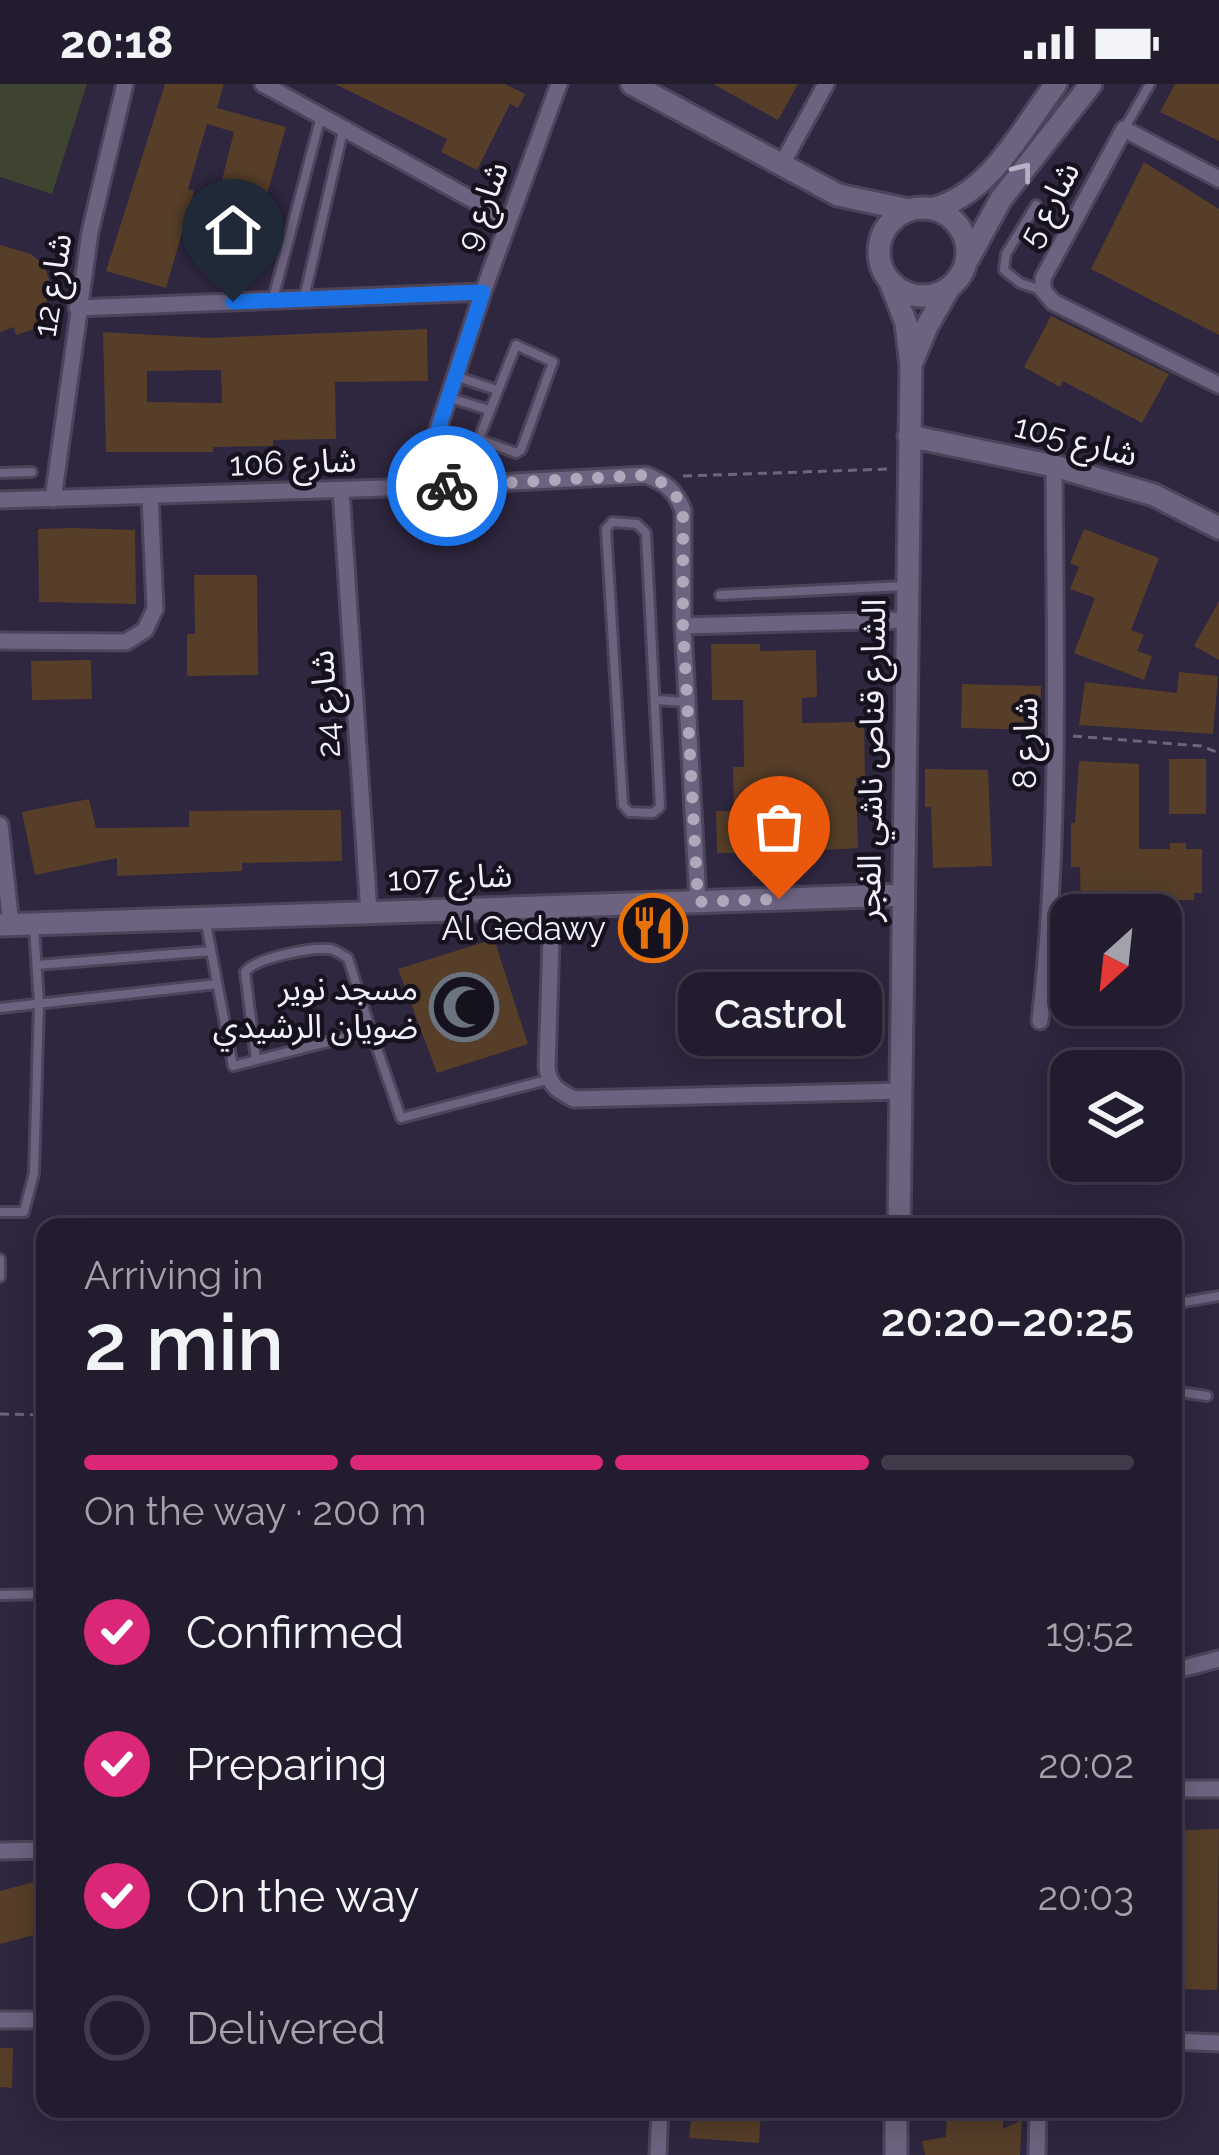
<!DOCTYPE html>
<meta charset="utf-8">
<style>
:root{--surface:#231c2f;--page:#2b2537;--text:#f1f3f6;--muted:#a3a1aa;--line:#403a4b;--accent:#db2777}
body{margin:0;font-family:Raleway,"Noto Sans Arabic",sans-serif;background:var(--page);color:var(--text);height:100vh;display:flex;flex-direction:column;font-size:45px;white-space:nowrap}
*{box-sizing:border-box;margin:0}
p{font-size:39px;color:var(--muted)}
.icon{flex:none;width:66px;height:66px;fill:none;stroke:currentColor;stroke-width:2;stroke-linecap:round;stroke-linejoin:round}
.map{position:relative;flex:1;overflow:hidden}
.details{position:absolute;left:36px;top:1134px;width:1146px;height:900px;display:flex;flex-direction:column;background:var(--surface);border-radius:24px;box-shadow:0 6px 30px #0003,0 0 0 3px var(--line)}
.details>*{flex:none}
.needle{width:78px;rotate:207deg}
.tools{position:absolute;left:1050px;top:810px;display:grid;gap:24px}
.tools a{display:grid;place-items:center;width:132px;height:132px;border-radius:24px;background:var(--surface);box-shadow:0 6px 30px #0003,0 0 0 3px var(--line);font-size:60px}
.pin{position:absolute;display:grid;place-items:center;width:102px;height:102px;color:#fff;margin:-123px -51px;border-radius:50% 50% 50% 0;rotate:-45deg;box-shadow:0 0 12px #0007}
.pin .icon{rotate:45deg}
.courier{position:absolute;display:grid;place-items:center;width:120px;height:120px;margin:-60px;border:9px solid #1a73e8;border-radius:50%;background:#fff;color:#222;box-shadow:0 3px 15px #0007}
.bubble{position:absolute;height:84px;border-radius:24px;background:var(--surface);box-shadow:0 6px 30px #0003,0 0 0 3px var(--line);font-size:39px;font-weight:600;line-height:84px;text-align:center}
.summary em{font-style:normal;font-weight:600}
.summary div{display:flex;flex-direction:column-reverse}
.summary{display:flex;align-items:center;justify-content:space-between;height:204px;padding:0 48px}
h1{font-size:78px;font-weight:600;line-height:90px}
.bar{display:grid;grid-template-columns:repeat(4,1fr);gap:18px 12px;align-content:center;height:144px;padding:0 48px}
.bar i{height:15px;border-radius:9px;background:var(--line)}
.bar .active{background:var(--accent)}
.bar p{grid-column:span 4}
ol{padding:0 48px;list-style:none}
li{display:flex;align-items:center;gap:36px;height:132px}
li p{margin-inline-start:auto}
li .icon{padding:12px;border-radius:50%;background:var(--accent);color:#fff;stroke-width:4}
li:last-child{color:var(--muted)}
li i{width:66px;height:66px;border:6px solid var(--line);border-radius:50%}
.status{display:flex;justify-content:space-between;align-items:center;height:84px;padding:0 60px;background:var(--surface);direction:ltr}
.status svg{height:33px;fill:currentColor}
.map>svg:first-child{display:block}
.green{fill:#3f4430}
.building{fill:#563e29;fill-rule:evenodd}
.lines{fill:none;stroke-linecap:round;stroke-linejoin:round}
.lane-casing{stroke:#4c445a;stroke-width:14}
.street-casing{stroke:#4c445a;stroke-width:21}
.secondary-casing{stroke:#4c445a;stroke-width:27}
.path{stroke:#6d667b;stroke-width:3;stroke-dasharray:9 6;stroke-linecap:butt}
.lane{stroke:#6d6380;stroke-width:8}
.street{stroke:#6d6380;stroke-width:15}
.secondary{stroke:#6d6380;stroke-width:21}
.oneway{stroke:#b7b0c5}
.done{stroke:#aea9ba;stroke-width:12;stroke-dasharray:0 21.6}
.route{stroke:#1a73e8;stroke-width:15}
.labels{text-anchor:middle;dominant-baseline:central;stroke-width:9;stroke-linejoin:round;paint-order:stroke}
.street-label{font-size:33px;fill:#f3effd;stroke:#15111d}
.poi-label{font-size:33px;fill:#f3effd;stroke:#15111d;text-anchor:end}
</style>
<div class="status"><b>20:18</b><svg viewBox="0 0 49 12"><path d="M0 12V9h3v3zM5 12V6h3v6zM10 12V3h3v9zM15 12V0h3v12zM26 1h20v11H26zM47 4h2v5h-2z"/></svg></div>
<div class="map">
<svg width="1219" height="2071" viewBox="0 0 1219 2071">
<rect width="100%" height="100%" fill="#2f263f"/>
<path class="green" d="M0 0H87L52 110 0 93Z"/>
<path class="building" d="M165 0H224L217 24 286 43 249 174 206 161 234 48 207 40 188 105 194 107 166 204 106 187Z
M335 0H505L525 10 518 24 510 20 477 86 441 68 447 55Z
M713 0H798L778 36Z
M1175 0H1219V57L1160 28Z
M1144 78 1219 125V251L1091 185Z
M0 161 31 170 44 181 50 198 44 231 47 241 16 251 14 243 0 248Z
M1051 232 1169 290 1142 339 1063 297 1060 303 1024 283Z
M427 245 428 297 335 298 336 355 273 356V362L213 363V368H106L103 248 208 254ZM221 286 222 319 147 318V287Z
M72 444 135 446 136 520 39 518 38 445Z
M1084 445 1159 474 1131 546 1144 551 1137 567 1152 572 1144 596 1074 569 1095 514 1070 505 1079 483 1070 479Z
M194 491H257L258 591 187 592V550H195Z
M1219 517V576L1194 562Z
M711 560H760V567L816 566 817 613 802 614V639L864 638 865 694H856L858 764 775 769 774 793 752 792 753 769H717L716 727H734L733 683H744L743 616H712Z
M91 576 92 615 32 616 31 577Z
M1179 588 1218 592 1213 650 1079 641 1085 598 1177 609Z
M962 600 1041 602 1040 646 961 644Z
M1169 675H1206V730H1169Z
M1079 677 1139 680V765H1170V759H1186V765H1202V809H1194V816H1170V810L1140 811V815H1132V831H1081L1080 783H1071V739H1075Z
M925 685 988 686 992 782 933 784 931 723H925Z
M89 715 96 744 189 743V727L341 726 342 777 242 779V787L117 792V774L35 791 22 728Z
M664 836V852L642 853V837Z
M494 855 528 960 437 989 398 885Z
M840 912H875L874 964H839Z
M741 921 742 973H692L691 922Z
M1219 1745 1217 1906 1173 1905V1831L1184 1832 1182 1746Z
M45 1795V1848L0 1860V1807Z
M0 1964H13L12 2004 0 2003Z
M692 2025 761 2029 759 2059 689 2054Z
M947 2025H1003V2045L1022 2036 1020 2071H925L922 2057 946 2053Z"/>
<g class="lines">
<g class="lane-casing">
<path id="lane" d="M1124 45 1150 0
M1036 121 1006 170 1004 186 1020 199 1041 206
M304 214 343 47
M273 215 321 32
M516 261 553 278 521 366 516 369 481 356 480 352Z
M455 292 497 306
M450 314 489 326
M0 389 32 388
M612 438 637 440 646 449 660 723 653 729 629 728 623 721 606 445Z
M720 511 904 502
M657 616 685 618
M206 840 233 982 371 947 401 1034 547 996
M37 881 211 867
M0 924 217 900
M256 976 245 888C255 874 311 863 330 865 336 866 342 871 348 874L371 947
M0 1128H24L34 1089 39 919 34 843
M0 1175V1193
M1173 1220 1219 1212
M1173 1307 1207 1312
M0 1511 45 1510"/>
</g>
<g class="street-casing">
<path id="street" d="M263 0 509 136
M782 80 826 0
M1219 95 1124 45 1043 194V206L1053 218 1219 301
M77 224 483 208
M419 403 483 208 559 0
M341 406 369 829
M53 415 90 148 125 0
M0 416 419 403 646 391C666 399 675 406 683 426V542L698 818
M683 542 905 536
M0 557 126 558 145 546 155 525 150 412
M0 741 11 841
M552 822 547 983C549 1002 558 1007 574 1015L901 1007
M1040 937C1061 753 1055 567 1054 382
M1173 1587 1219 1575
M1173 1705H1219
M0 1767 45 1766
M0 1936H45
M1173 1957 1219 1959
M658 2071 660 2025
M1037 2071 1038 2025"/>
</g>
<g class="secondary-casing">
<path id="secondary" d="M632 0 838 111 909 126
M879 168a44 44 0 1 1 88 0a44 44 0 1 1-88 0Z
M931 125C989 112 1022 45 1056 0
M968 175 1001 115 1091 0
M890 198 906 239 911 282 899 1143
M913 276 927 242 949 204
M909 352 1054 382 1154 411 1219 444
M0 841 902 811
M896 2071V2025"/>
</g>
<path class="path" d="M683 392 889 385
M1073 652 1201 662 1219 669
M0 1330 45 1331
M40 1330 36 1182 37 1170 45 1158"/>
<use href="#lane" class="lane"/>
<use href="#street" class="street"/>
<use href="#secondary" class="secondary"/>
</g>
<defs><path id="oneway-chevron" d="M-2-3.5L2.5 0L-2 3.5" fill="none" stroke-width="1.6" stroke-linecap="round" stroke-linejoin="round" transform="scale(3)"/></defs>
<use class="oneway" href="#oneway-chevron" transform="translate(1023 87) rotate(-52)"/>
<g class="lines">
<path class="done" d="M447 402 646 391C666 399 675 406 683 426V542L698 818 779 815"/>
<path class="route" d="M233 218 483 208 419 404 447 402"/>
</g>
<defs>
<g id="restaurant-ring" transform="scale(3.45)"><circle r="9.5" fill="#15111d" stroke="#e8710a" stroke-width="1.5"/><path d="M-5-6h1v4h1v-4h1v4h1v-4h1v5L-1.5 .5V6h-2V.5L-5-1ZM5-6V6H3V1.5H1.5Q1.5-4 5-6Z" fill="#e8710a"/></g>
<g id="mosque-ring" transform="scale(3.45)"><circle r="9.5" fill="#15111d" stroke="#6b7280" stroke-width="1.5"/><path d="M3.5-4.9A6 6 0 1 0 3.5 4.9A5 5 0 1 1 3.5-4.9Z" fill="#6b7280"/></g>
</defs>
<g fill-rule="evenodd">
<use href="#restaurant-ring" x="653" y="844"/>
<use href="#mosque-ring" x="464" y="923"/>
</g>
<g class="labels">
<g class="street-label">
<text transform="translate(1049 120) rotate(-62)">شارع 5</text>
<text transform="translate(482 122) rotate(-70)">شارع 9</text>
<text transform="translate(52 201) rotate(-81)">شارع 12</text>
<text transform="translate(1076 356) rotate(14)">شارع 105</text>
<text transform="translate(293 378) rotate(-2)">شارع 106</text>
<text transform="translate(325 620) rotate(-94)">شارع 24</text>
<text transform="translate(1025 659) rotate(-89)">شارع 8</text>
<text transform="translate(871 676) rotate(-89)">الشارع قناص ناشي الفجر</text>
<text transform="translate(450 793) rotate(-2)">شارع 107</text>
</g>
<g class="poi-label">
<text x="606" y="844">Al Gedawy</text>
<text x="418" y="904">مسجد نوير<tspan x="418" dy="38">ضويان الرشيدي</tspan></text>
</g>
</g>
</svg>
<div class="tools">
<a><svg class="needle" viewBox="-14 -14 28 28"><path d="M0-13l5 13h-10z" fill="#e53935"/><path d="M0 13l5-13h-10z" fill="#a3a1aa"/></svg></a>
<a><svg class="icon" aria-label="layers" viewBox="0 0 24 24"><path d="M12 4l9 5-9 5-9-5zM3 14l9 5 9-5"/></svg></a>
</div>
<div class="pin" style="left:779px;top:815px;background:#ea580c"><svg class="icon" aria-label="bag" viewBox="0 0 24 24"><path d="M5 8h14l-1 12H6zM9 8a3 3 0 0 1 6 0"/></svg></div>
<div class="pin" style="left:233px;top:218px;background:#1f2937"><svg class="icon" aria-label="home" viewBox="0 0 24 24"><path d="M3 11l9-7 9 7M6 9v11h12V9"/></svg></div>
<div class="courier" style="left:447px;top:402px"><svg class="icon" aria-label="bike" viewBox="0 0 24 24"><circle cx="6" cy="16" r="4"/><circle cx="18" cy="16" r="4"/><path d="M6 16l4-8h5l3 8M10 8l3 8H6M13 5h3"/></svg></div>
<div class="bubble" style="left:678px;top:888px;width:204px">Castrol</div>
<section class="details">
<div class="summary"><div><h1>2 min</h1><p>Arriving in</p></div><em>20:20–20:25</em></div>
<div class="bar"><i class="active"></i><i class="active"></i><i class="active"></i><i></i><p>On the way · 200 m</p></div>
<ol>
<li><svg class="icon" aria-label="check" viewBox="0 0 24 24"><path d="M5 12l5 5 9-10"/></svg>Confirmed<p>19:52</p></li>
<li><svg class="icon" aria-label="check" viewBox="0 0 24 24"><path d="M5 12l5 5 9-10"/></svg>Preparing<p>20:02</p></li>
<li><svg class="icon" aria-label="check" viewBox="0 0 24 24"><path d="M5 12l5 5 9-10"/></svg>On the way<p>20:03</p></li>
<li><i></i>Delivered</li>
</ol>
</section>
</div>
